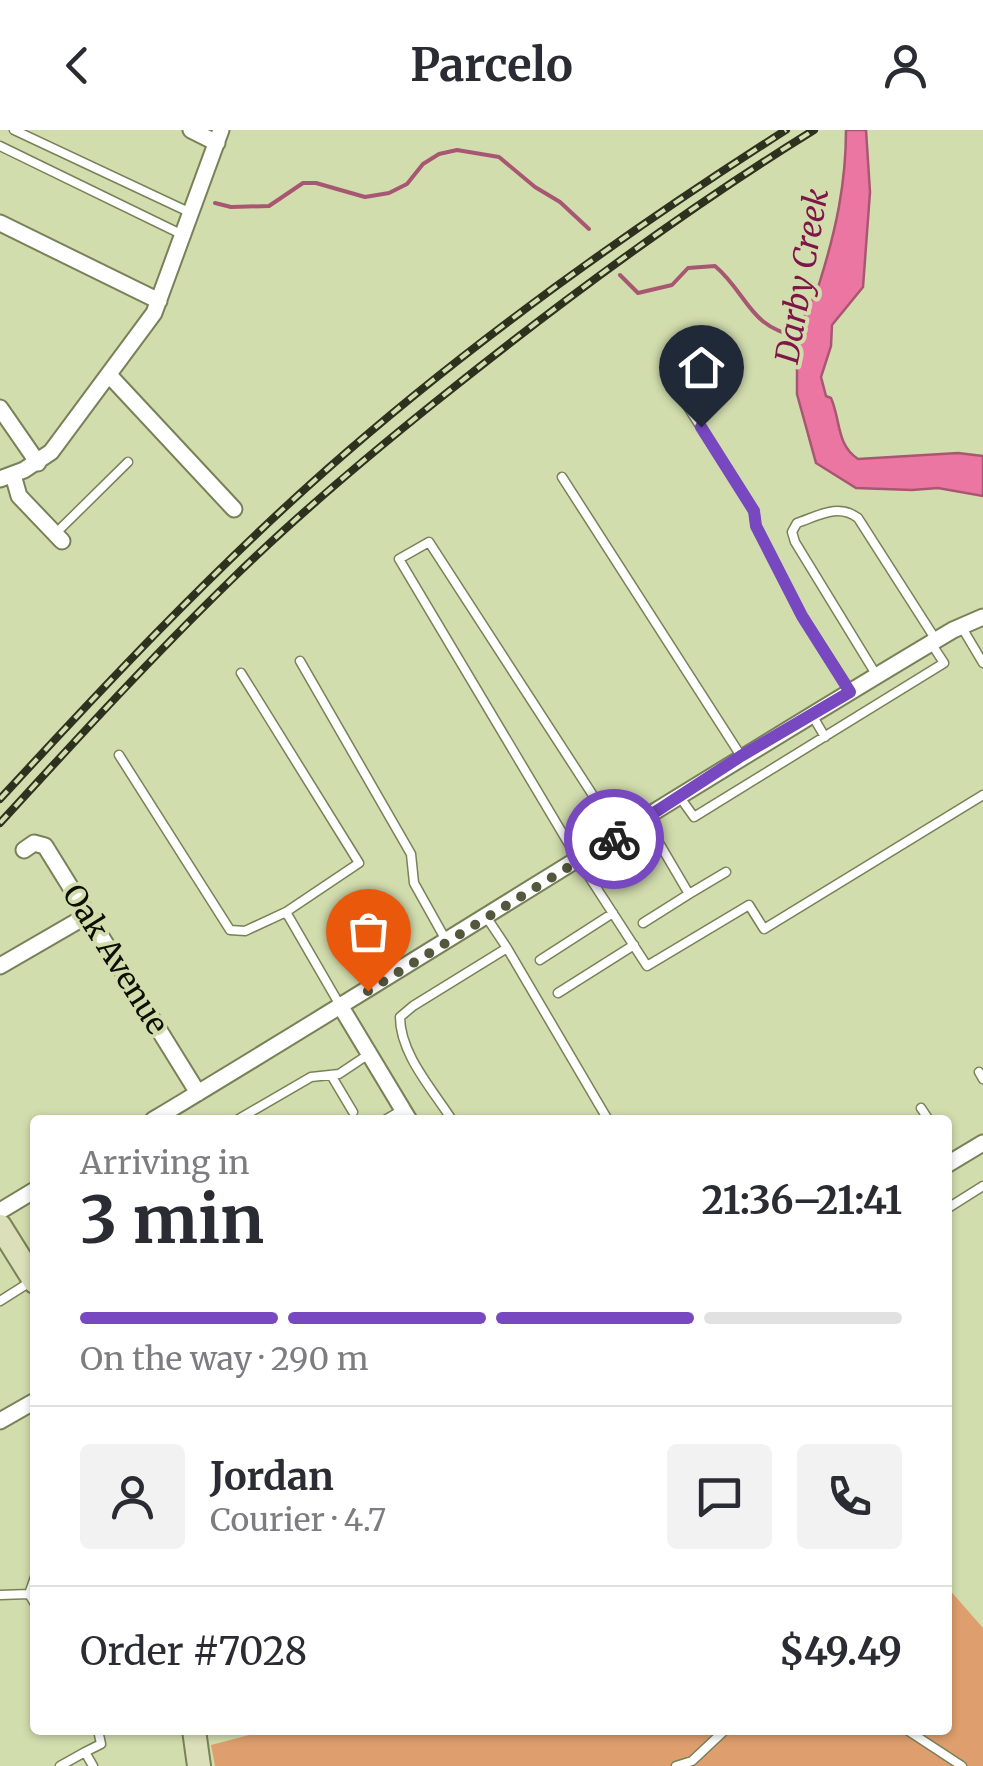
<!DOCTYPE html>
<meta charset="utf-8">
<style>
:root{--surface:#fff;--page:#f2f2f3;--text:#2b2b33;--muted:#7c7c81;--line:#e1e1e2;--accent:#7748c0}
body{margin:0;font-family:Merriweather,serif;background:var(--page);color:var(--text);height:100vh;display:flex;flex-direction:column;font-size:38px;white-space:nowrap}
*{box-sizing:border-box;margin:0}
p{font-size:32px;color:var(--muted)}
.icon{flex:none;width:55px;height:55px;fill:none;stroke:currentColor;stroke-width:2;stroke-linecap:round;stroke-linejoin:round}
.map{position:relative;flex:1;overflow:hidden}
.side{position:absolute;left:30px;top:985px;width:922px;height:620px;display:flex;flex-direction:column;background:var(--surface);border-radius:10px;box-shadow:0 2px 8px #0004}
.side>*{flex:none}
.pin{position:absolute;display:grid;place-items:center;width:85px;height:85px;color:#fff;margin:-102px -42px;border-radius:50% 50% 50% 0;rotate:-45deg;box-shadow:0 0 10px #0007}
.pin .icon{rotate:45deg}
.courier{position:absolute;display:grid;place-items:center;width:100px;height:100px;margin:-50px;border:8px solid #7748c0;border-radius:50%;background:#fff;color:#222;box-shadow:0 2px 12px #0007}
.head em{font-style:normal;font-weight:700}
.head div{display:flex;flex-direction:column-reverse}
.head{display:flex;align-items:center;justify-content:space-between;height:170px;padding:0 50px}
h1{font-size:65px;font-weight:700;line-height:75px}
.bar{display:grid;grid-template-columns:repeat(4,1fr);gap:15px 10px;align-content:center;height:120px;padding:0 50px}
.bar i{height:12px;border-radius:8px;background:var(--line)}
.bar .on{background:var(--accent)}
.bar p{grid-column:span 4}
.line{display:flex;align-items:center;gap:25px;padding:0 50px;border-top:2px solid var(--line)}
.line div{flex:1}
.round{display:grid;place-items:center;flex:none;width:105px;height:105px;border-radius:10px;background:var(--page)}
header{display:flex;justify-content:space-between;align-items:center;height:130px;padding:0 50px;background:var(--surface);font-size:45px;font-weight:700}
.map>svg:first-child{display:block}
.green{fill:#df9e6d}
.water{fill:#eb76a2;stroke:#a85772;stroke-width:2.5}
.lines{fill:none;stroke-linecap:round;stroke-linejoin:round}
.stream{stroke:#a85772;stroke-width:4}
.lane-casing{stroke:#788157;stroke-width:11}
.street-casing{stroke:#788157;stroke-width:19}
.secondary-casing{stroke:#788157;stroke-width:26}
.lane{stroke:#fff;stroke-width:8}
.street{stroke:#fff;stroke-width:15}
.secondary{stroke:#dbe0ba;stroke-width:22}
.rail-casing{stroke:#2e311e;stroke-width:8}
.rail{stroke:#d2ddae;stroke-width:4;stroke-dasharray:11;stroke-linecap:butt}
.done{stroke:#52573e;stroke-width:10;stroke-dasharray:0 18}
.route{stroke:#7748c0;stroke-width:12}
.labels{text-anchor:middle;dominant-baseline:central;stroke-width:8;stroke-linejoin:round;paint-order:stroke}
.street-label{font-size:30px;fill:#0d0f02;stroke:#d2ddae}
.water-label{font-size:32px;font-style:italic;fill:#801648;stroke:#d2ddae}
</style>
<header><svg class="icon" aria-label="back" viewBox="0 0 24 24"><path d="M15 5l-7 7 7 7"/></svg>Parcelo<svg class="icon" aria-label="person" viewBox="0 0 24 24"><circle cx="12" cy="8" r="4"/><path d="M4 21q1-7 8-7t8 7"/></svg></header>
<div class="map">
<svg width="983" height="1636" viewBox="0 0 983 1636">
<rect width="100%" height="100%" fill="#d2ddae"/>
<path class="green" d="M948 1458 983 1498V1636H215L211 1615 269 1600H948Z"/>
<path class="water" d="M846 0H866L870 62 863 157 832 195 831 216 821 247 826 266 831 268C841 291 836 314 858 329L958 323 983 326V366L938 358 912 360 856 358 816 333 797 264V198L802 195C804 179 816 166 820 151 836 100 846 53 846 0Z"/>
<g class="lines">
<path class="stream" d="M215 73 231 77 269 76 303 53H316L365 67 389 63 407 54 423 34 439 24 457 20 499 27 535 57 560 72 589 99
M620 145 638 163 672 155 688 138 715 136C747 163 750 199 798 206"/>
<g class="lane-casing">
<path id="lane" d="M14 0 191 83
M0 16 183 105
M683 269 754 381 756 396 802 486 851 562
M562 347 741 626
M55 404 128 332
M961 496 983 533
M300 531 411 724 414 753 447 812
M241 543 359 733 286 782 341 877
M877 546 795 412 792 402 797 393C818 386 838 373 858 388L936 510
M812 585 825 607
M119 625 230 800 245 801 286 782
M679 666 694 687 944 533 931 513
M645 689 689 764 726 742
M618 704 429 412 399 429 579 731 647 836 749 775 764 799 983 665
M643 793 689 764
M507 818 608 990
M540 830 613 783
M558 863 634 815
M979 942 983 949
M331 945 353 982
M921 978 929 990
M237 990 311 947 339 944 369 924
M385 990 402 980
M452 990C433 960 400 924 400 887L413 876 507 818 487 788
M948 1078 983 1056
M0 1171 30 1152
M29 1464 35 1447
M0 1465 29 1464 35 1474
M907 1600 962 1636
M85 1622 101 1614 98 1600
M60 1636 85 1622 93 1636
M676 1636 692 1631 725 1600"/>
</g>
<g class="street-casing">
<path id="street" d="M191 0 217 13
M0 93 159 171
M110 246 234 379
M0 278 38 333
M13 345 19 366 62 411
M0 349 24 340 51 322 154 183 221 0
M24 720 34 713 45 716 198 963
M0 836 88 785
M341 877 409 990
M153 990C421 829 684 660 953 500L983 487
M948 1034 983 1013
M0 1081 35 1060
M0 1291 35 1271"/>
</g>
<g class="secondary-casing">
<path id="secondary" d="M0 1096 35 1152
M194 1600 199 1636"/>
</g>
<use href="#lane" class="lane"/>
<use href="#street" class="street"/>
<use href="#secondary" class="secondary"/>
<g class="rail-casing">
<path id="rail" d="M0 669C104 556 209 444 325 341 467 215 626 102 786 0
M0 693C75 611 150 529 229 452 294 388 363 330 434 273 556 175 681 82 814 0"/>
</g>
<use href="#rail" class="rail"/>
</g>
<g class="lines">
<path class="done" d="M368 861 614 709"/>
<path class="route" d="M614 709 741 626 850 562 802 486 756 396 754 381 701 297"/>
</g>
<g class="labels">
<g class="street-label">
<text transform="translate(116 829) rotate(58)">Oak Avenue</text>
</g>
<g class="water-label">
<text transform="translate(802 146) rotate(-80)">Darby Creek</text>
</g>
</g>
</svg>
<div class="pin" style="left:368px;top:861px;background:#ea580c"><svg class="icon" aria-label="bag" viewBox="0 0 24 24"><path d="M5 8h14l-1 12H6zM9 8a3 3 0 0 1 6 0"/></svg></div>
<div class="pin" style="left:701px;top:297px;background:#1f2937"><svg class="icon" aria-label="home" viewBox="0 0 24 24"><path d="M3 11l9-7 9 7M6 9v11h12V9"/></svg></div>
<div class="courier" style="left:614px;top:709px"><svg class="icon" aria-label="bike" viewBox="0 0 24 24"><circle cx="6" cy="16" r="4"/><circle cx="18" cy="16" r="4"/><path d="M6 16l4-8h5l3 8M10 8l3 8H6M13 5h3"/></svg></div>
<section class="side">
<div class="head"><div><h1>3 min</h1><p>Arriving in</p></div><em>21:36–21:41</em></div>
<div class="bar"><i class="on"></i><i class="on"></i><i class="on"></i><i></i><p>On the way · 290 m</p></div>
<div class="line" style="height:180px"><a class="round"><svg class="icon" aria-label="person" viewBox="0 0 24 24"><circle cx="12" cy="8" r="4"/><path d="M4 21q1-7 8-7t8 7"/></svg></a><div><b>Jordan</b><p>Courier · 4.7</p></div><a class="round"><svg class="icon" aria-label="chat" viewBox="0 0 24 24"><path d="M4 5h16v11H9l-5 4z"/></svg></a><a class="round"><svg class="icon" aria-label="phone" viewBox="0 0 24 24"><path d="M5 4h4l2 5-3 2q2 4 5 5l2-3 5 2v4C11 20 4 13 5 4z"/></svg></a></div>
<div class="line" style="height:130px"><div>Order #7028</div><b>$49.49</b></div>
</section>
</div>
